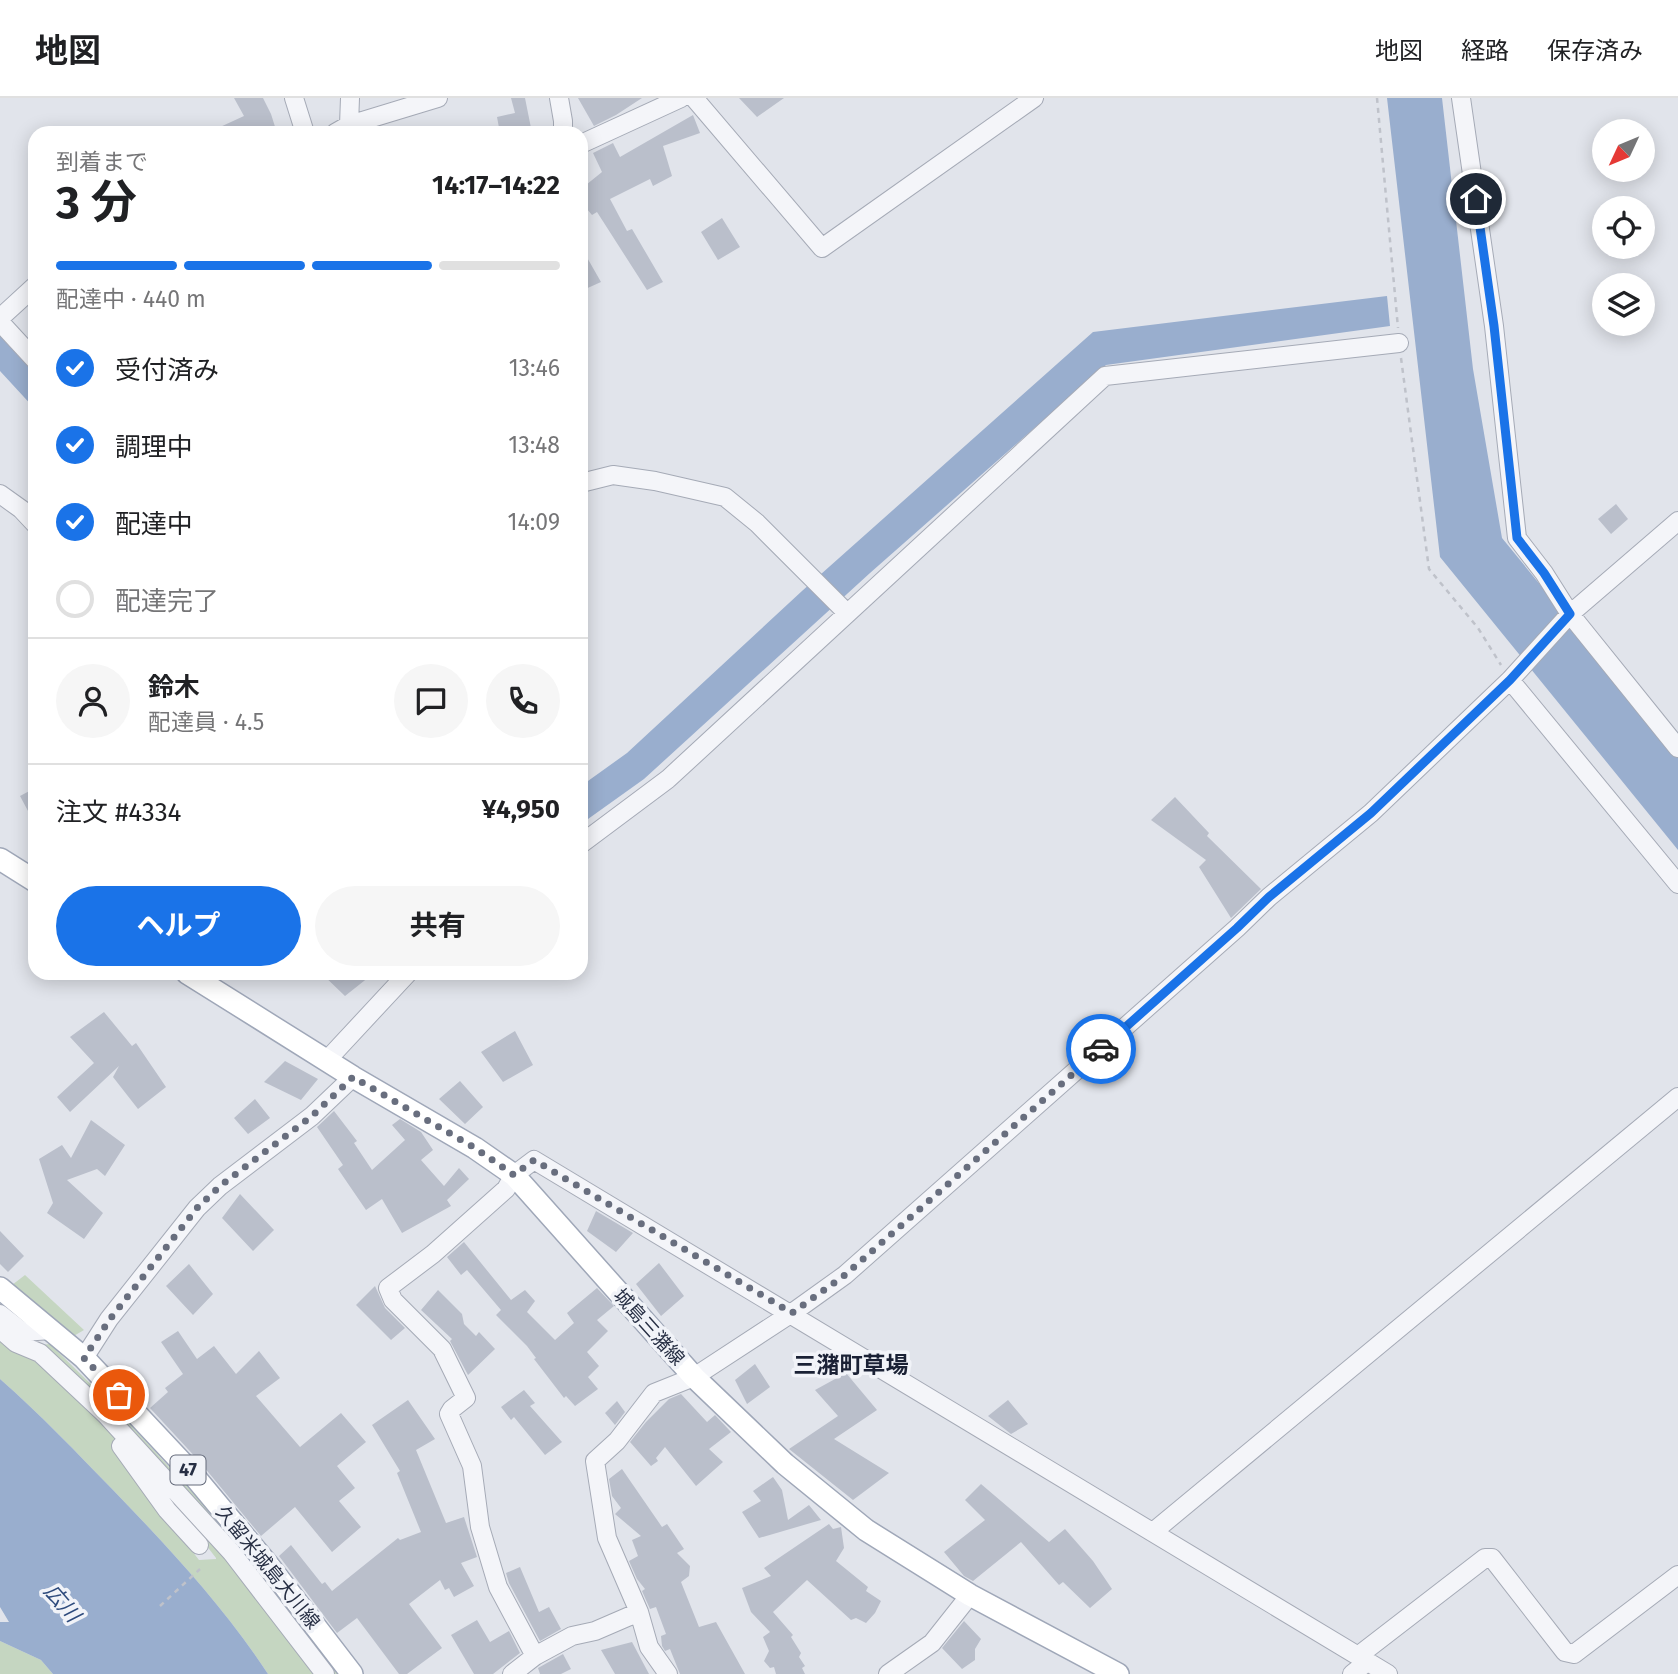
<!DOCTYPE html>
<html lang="ja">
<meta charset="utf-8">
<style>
:root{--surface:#fff;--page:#f6f6f6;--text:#202124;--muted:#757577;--line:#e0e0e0;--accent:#1a73e8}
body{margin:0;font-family:"Fira Sans","Noto Sans JP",sans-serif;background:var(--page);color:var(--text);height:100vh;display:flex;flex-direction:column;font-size:26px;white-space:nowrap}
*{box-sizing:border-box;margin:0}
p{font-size:23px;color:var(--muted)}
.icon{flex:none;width:38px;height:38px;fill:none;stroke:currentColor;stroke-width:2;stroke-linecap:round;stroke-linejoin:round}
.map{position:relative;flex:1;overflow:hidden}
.panel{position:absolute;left:28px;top:28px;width:560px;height:854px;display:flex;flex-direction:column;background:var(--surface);border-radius:21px;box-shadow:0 4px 18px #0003}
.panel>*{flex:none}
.needle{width:46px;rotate:226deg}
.fabs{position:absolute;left:1592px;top:21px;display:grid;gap:14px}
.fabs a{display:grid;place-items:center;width:63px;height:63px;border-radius:50%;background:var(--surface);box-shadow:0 4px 18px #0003;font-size:35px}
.pin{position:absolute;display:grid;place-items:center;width:60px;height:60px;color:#fff;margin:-30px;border:4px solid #fff;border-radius:50%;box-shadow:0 2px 7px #0007}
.courier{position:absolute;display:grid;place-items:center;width:70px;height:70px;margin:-35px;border:5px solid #1a73e8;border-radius:50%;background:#fff;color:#222;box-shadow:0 2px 9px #0007}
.summary em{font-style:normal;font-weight:700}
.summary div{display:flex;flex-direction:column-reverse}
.summary{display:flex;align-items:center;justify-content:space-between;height:119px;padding:0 28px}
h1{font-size:46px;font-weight:700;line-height:52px}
.bar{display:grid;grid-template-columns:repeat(4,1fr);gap:10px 7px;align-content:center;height:84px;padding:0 28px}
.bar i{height:9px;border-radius:5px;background:var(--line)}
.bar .on{background:var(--accent)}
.bar p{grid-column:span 4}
.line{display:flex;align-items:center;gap:18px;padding:0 28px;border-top:2px solid var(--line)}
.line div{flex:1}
.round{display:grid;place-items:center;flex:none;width:74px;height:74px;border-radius:37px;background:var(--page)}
ol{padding:0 28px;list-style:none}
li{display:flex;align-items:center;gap:21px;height:77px}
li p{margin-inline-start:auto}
li .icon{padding:7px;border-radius:50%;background:var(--accent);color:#fff;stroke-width:4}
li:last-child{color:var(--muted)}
li i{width:38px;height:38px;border:4px solid var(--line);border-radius:50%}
.action{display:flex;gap:14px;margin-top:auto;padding:14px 28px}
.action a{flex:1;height:80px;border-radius:42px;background:var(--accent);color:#fff;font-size:28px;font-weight:700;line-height:80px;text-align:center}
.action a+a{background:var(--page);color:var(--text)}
header{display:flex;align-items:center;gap:42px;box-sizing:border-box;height:98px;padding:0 35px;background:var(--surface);border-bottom:2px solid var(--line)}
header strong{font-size:33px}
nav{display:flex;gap:38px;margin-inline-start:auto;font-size:24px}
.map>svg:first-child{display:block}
.green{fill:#c5d6c1;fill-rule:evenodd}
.water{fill:#99aece}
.building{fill:#babfcb}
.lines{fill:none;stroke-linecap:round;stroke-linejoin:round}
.minor-casing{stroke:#a5aab6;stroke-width:20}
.major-casing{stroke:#9fa7b8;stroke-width:24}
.path{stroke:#bfc2ca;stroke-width:2.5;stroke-dasharray:5 5;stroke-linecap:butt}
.minor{stroke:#f4f5f9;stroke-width:18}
.major{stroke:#fff;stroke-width:21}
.done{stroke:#686e7e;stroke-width:7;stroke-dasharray:0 12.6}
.route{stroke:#1a73e8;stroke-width:9}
.labels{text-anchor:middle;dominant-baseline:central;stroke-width:7;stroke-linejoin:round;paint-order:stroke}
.shield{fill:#f1f3f8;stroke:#646a7a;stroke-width:2}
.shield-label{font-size:18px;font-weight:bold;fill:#272f44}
.street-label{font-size:19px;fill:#272f44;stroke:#f1f3f8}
.water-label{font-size:21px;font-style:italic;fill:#2d4a7c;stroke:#f1f3f8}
.quarter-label{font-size:23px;font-weight:bold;fill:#1a2135;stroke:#f1f3f8}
</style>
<header>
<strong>地図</strong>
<nav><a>地図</a><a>経路</a><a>保存済み</a></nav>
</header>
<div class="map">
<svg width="1678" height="1576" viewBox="0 0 1678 1576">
<rect width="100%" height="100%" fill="#e1e4eb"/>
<path class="green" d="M25 1177 84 1232 72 1239 12 1187Z
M0 1237 15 1250 50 1246 116 1311 244 1451 341 1576H268C224 1509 169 1450 114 1393 77 1355 40 1316 0 1281ZM163 1391 216 1460V1461L199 1462 149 1397Z
M0 1543 41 1562 53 1576H0Z"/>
<path class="water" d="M1387 0H1442L1473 271 1502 440 1678 655V752L1440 459Z
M1387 198 1390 228 1106 267 870 475 644 681 581 726V688L627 655 802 493 1093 234Z
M0 238 35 276V311L0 273Z
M0 1281C40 1316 77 1355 114 1393 169 1450 224 1509 268 1576H53L41 1562 0 1543V1524H9L0 1509Z"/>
<path class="building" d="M234 0H263L271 16 277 35H207L244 18Z
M511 0H525L532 35H500L497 19 515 15Z
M578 0H642L616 17 594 28Z
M739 0H784L757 19Z
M693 17 700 35 663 48 672 78 653 88 650 81 610 101 627 133 632 131 663 184 647 192 597 114 592 117 581 104V91L602 74 593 55 613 45 620 59Z
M722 120 740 149 718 162 701 134Z
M581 149 601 184 581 193Z
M1616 406 1628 421 1611 436 1598 421Z
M35 690V726L20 698Z
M1175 699 1209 735 1207 738 1261 791 1231 820 1199 769 1206 762 1151 722Z
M321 875H374L345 898Z
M104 914 132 948 136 945 166 989 138 1011 113 979 119 968 70 1014 57 999 94 965 70 939Z
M515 933 533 967 503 984 481 954Z
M285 963 318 981 301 1002 264 984Z
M460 983 483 1009 465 1026 439 1001Z
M255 1001 270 1020 248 1036 234 1020Z
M334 1013 357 1043 354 1045 372 1072 405 1042 392 1027 400 1021 421 1034 433 1052 421 1062 444 1088 459 1070 469 1081 447 1102 451 1108 402 1135 382 1101 366 1112 338 1071 343 1067 317 1029Z
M91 1022 125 1047 105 1078 97 1071 67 1082 103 1115 84 1141 47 1115 53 1105 39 1061 62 1047 71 1060Z
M240 1096 274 1132 253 1153 222 1120Z
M596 1113 633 1135 616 1154 587 1133Z
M0 1133 24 1158 8 1174 0 1166Z
M464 1144 511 1202 525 1192 535 1203 527 1214 555 1242 574 1225 567 1215 597 1190 614 1208 597 1222 608 1233 587 1254 599 1268 588 1279 598 1291 575 1308 566 1298 564 1300 534 1261 536 1260 527 1248 496 1217 501 1212 467 1172 461 1177 447 1159Z
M659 1165 684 1198 661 1218 636 1186Z
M189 1166 213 1196 193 1217 166 1188Z
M375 1188 385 1210 405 1230 391 1242 356 1207Z
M438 1192 462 1216 464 1226 476 1238 479 1234 495 1251 468 1277 450 1243 452 1241 421 1212Z
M178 1233 197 1261 214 1248 236 1276 259 1253 280 1280 256 1298 300 1349 341 1315 366 1344 337 1368 355 1390 339 1403 361 1429 332 1454 295 1409 261 1438 199 1363 150 1310 168 1294 165 1290 183 1276 161 1244Z
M755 1266 770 1289 747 1306 735 1282Z
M846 1275 877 1312 834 1341 889 1375 853 1402 789 1351 838 1318 815 1292Z
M524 1292 535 1305 530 1308 562 1344 545 1357 514 1319 511 1322 501 1309Z
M681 1296 707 1324 715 1317 731 1334 709 1351 723 1364 696 1388 665 1349 656 1360 658 1363 651 1368 630 1344 646 1324 669 1301Z
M408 1302 435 1341 416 1352 446 1425 464 1419 477 1459 461 1465 474 1488 454 1499 449 1490 445 1492 440 1482 409 1506 442 1550 407 1576H399L357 1520 337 1535 279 1458 291 1447 322 1486 325 1484 332 1493 398 1440 400 1442 421 1434 397 1375 400 1373 372 1327Z
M1008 1302 1028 1326 1011 1336 988 1318Z
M617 1303 625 1314 615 1327 605 1315Z
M622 1371 662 1429 667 1426 684 1451 677 1455 690 1468 689 1478 681 1484 699 1529 716 1524 745 1576H680L670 1551 665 1553 662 1548 661 1538 666 1536 656 1509 650 1511 642 1493 645 1491 637 1481 629 1463 638 1458 632 1442 641 1438 615 1416 621 1410 612 1398 609 1381Z
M773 1379 782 1392 788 1422 809 1407 821 1422 759 1440 742 1414 761 1403 753 1393Z
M981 1386 1049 1444 1065 1431 1093 1463 1112 1491 1090 1510 1063 1484 1059 1487 1021 1444 973 1483 964 1478 944 1454 985 1422 965 1402Z
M829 1426 833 1431 841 1429 844 1450 836 1463 868 1489 866 1493 881 1503 875 1515 866 1525 856 1520 851 1522 807 1482 773 1514 793 1537 791 1539 801 1555 799 1559 805 1568 802 1570 805 1576H776L774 1569 770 1570 764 1563 769 1553 763 1539 770 1534 751 1514 742 1490 771 1478 764 1470Z
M520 1469 539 1514 549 1509 561 1531 540 1543 509 1485 506 1475Z
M477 1522 490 1544 509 1533 520 1555 493 1576H474L451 1537Z
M964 1523 981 1541 975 1551V1562L962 1571 942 1550Z
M632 1544 649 1576H615L601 1552Z
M563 1556 571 1571 561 1576H540L538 1570Z"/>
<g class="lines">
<g class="minor-casing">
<path id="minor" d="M294 0 305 35
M559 0 563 23V35
M694 0 822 150 1034 0
M1461 0 1494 228 1517 440 1544 475 1570 516 1678 650
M349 27 350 0
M335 35 349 27 438 0
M581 46 681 0
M0 220 35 188
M0 224 35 262
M581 385 613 377 655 383 725 399 757 425 847 515
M0 396 21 411 35 426
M1510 582 1678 786
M581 746 668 681 1105 278 1399 245
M328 961 408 875
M0 1216 23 1234 51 1232
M0 1231 16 1245 40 1255 106 1317 232 1455 325 1576
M84 1260 109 1221 197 1110 220 1088 312 1018 353 979
M121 1348 167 1412 199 1447
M1153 1434 1678 999
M535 1558 498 1489 480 1429 472 1368 449 1316 452 1311 466 1300 442 1251 393 1202 388 1190 433 1156 506 1091 514 1077 534 1062 1388 1576
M1358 1558 1485 1460H1492L1565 1554 1574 1556 1678 1477
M512 1576 535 1558 572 1538 595 1533 639 1514
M668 1576 649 1549 639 1514 607 1440 595 1363 617 1343 654 1295 694 1279 792 1215 845 1177 1237 830 1269 799 1371 715 1510 582 1570 516 1678 423
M888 1576 932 1545 970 1497
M1352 1576 1367 1564"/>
</g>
<g class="major-casing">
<path id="major" d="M0 761 35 783
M187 875 353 979 475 1050 514 1077 694 1279 785 1366 866 1432 970 1497 1118 1576
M0 1190 84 1260 189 1372 269 1468 352 1576"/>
</g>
<path class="path" d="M1377 0 1398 230
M1401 260 1429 471 1478 530 1501 567
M160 1508 200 1471"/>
<use href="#minor" class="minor"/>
<use href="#major" class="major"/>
</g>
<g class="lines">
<path class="done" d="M119 1297 84 1260 110 1221 197 1110 220 1088 312 1018 353 979 475 1050 514 1077 534 1062 792 1215 845 1177 1101 951"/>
<path class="route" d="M1101 951 1237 830 1269 799 1371 715 1510 582 1570 516 1544 475 1517 440 1494 228 1476 101"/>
</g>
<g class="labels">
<rect class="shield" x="170.5" y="1357.5" width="35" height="29" rx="5"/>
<g class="shield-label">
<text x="188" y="1372">47</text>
</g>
<g class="street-label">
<text transform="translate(649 1229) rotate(48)">城島三潴線</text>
<text transform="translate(268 1469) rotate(51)">久留米城島大川線</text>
</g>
<g class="water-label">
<text transform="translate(62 1505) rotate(49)">広川</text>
</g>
<g class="quarter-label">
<text x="851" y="1267">三潴町草場</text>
</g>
</g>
</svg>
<div class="fabs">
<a><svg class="needle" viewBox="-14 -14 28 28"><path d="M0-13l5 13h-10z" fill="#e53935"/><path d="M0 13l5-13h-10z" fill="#757577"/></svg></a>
<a><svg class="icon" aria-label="locate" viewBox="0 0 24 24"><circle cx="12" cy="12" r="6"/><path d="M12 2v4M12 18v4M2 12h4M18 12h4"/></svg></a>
<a><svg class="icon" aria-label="layers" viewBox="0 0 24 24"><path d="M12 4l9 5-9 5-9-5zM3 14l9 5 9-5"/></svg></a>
</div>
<div class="pin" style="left:119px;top:1297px;background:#ea580c"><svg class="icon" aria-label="bag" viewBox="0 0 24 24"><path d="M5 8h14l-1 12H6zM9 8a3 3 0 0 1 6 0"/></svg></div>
<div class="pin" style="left:1476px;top:101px;background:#1f2937"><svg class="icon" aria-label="home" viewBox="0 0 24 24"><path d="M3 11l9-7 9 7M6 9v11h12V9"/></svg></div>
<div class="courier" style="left:1101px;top:951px"><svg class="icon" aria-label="car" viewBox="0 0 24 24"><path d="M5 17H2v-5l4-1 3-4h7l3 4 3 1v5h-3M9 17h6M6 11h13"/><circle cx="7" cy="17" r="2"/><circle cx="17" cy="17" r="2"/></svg></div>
<section class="panel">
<div class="summary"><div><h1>3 分</h1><p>到着まで</p></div><em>14:17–14:22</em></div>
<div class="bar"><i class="on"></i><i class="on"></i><i class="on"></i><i></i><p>配達中 · 440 m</p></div>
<ol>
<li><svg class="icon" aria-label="check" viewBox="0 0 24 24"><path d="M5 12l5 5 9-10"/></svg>受付済み<p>13:46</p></li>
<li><svg class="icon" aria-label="check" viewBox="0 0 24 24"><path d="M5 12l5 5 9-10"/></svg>調理中<p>13:48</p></li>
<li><svg class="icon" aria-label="check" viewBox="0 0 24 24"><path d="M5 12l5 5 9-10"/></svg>配達中<p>14:09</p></li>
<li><i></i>配達完了</li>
</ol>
<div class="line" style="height:126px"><a class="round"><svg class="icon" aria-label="person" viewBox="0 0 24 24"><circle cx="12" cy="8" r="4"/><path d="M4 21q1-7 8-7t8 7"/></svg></a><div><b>鈴木</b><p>配達員 · 4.5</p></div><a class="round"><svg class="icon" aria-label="chat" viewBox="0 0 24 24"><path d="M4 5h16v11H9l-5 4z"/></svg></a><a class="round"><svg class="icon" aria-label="phone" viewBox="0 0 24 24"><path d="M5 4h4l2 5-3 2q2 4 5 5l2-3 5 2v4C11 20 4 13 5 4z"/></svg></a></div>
<div class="line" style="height:91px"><div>注文 #4334</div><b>¥4,950</b></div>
<div class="action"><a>ヘルプ</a><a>共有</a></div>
</section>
</div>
